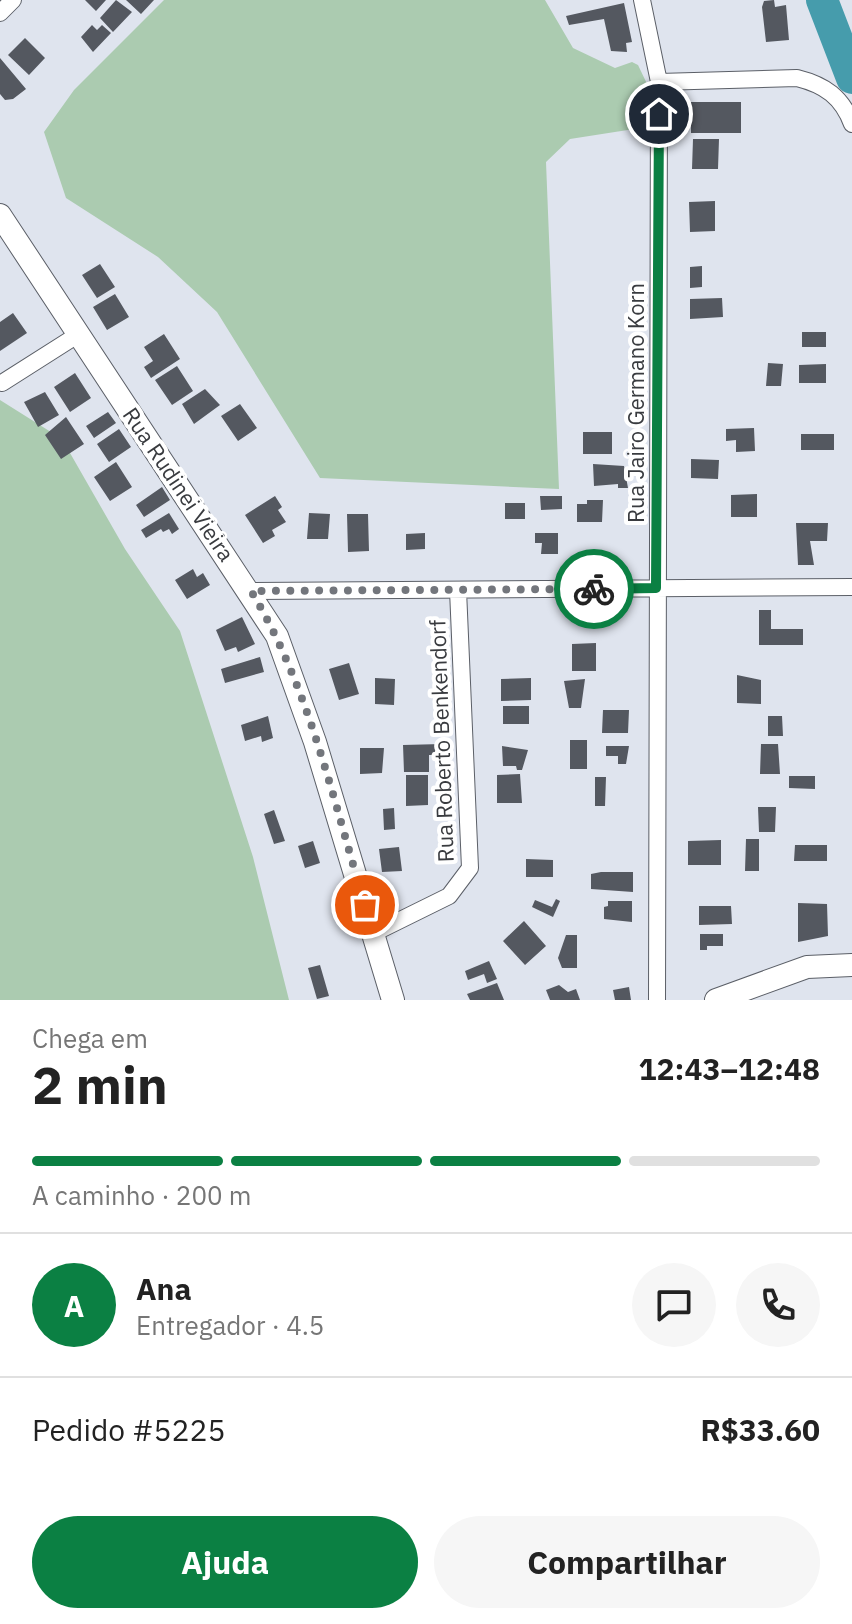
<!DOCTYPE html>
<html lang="pt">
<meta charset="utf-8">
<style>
:root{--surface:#fff;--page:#f6f6f6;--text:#222;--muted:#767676;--line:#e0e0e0;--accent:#0b8043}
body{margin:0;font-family:"IBM Plex Sans",sans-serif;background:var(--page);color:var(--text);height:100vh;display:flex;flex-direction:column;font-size:30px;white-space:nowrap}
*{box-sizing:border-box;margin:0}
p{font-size:26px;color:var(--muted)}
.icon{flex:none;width:44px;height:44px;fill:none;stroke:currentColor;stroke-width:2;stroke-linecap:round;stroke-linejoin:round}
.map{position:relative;height:1000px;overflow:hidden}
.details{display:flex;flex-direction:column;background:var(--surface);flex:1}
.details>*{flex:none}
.pin{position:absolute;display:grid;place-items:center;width:68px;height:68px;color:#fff;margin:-34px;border:4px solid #fff;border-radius:50%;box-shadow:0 2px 8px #0007}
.courier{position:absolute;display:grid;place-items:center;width:80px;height:80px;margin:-40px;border:6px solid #0b8043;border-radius:50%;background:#fff;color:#222;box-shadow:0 2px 10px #0007}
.headline em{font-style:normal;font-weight:700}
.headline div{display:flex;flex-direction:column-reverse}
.headline{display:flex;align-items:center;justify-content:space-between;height:136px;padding:0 32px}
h1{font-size:52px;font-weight:700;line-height:60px}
.bar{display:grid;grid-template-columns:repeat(4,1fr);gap:12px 8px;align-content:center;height:96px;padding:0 32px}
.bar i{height:10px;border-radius:6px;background:var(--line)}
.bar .on{background:var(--accent)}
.bar p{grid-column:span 4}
.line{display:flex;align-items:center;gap:20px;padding:0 32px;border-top:2px solid var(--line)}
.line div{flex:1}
.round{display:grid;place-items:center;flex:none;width:84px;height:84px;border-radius:42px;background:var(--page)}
.button{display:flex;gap:16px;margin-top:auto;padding:16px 32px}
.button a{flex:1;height:92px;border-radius:48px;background:var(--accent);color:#fff;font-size:32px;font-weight:700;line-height:92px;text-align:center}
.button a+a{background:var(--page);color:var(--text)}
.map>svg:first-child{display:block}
.green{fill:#abcbb0}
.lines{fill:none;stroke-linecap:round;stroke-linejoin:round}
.river{stroke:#469cac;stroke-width:32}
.building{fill:#545860}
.minor-casing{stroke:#5b5f67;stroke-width:18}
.tertiary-casing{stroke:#5b5f67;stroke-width:24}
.minor{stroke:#fff;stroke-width:16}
.tertiary{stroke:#fff;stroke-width:22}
.done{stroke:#73767c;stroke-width:8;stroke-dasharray:0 14.4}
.route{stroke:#0b8043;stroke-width:10}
.labels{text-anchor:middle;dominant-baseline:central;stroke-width:8;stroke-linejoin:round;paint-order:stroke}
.street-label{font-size:22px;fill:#393b3f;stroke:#fff}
</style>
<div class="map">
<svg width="852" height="1000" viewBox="0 0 852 1000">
<rect width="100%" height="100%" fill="#dfe4ee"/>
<path class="green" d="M164 0H545L573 48 615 68 632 62 638 65 649 88 647 117 634 129 570 139 546 162 559 489 320 478 217 312 158 257 66 198 44 132 74 90Z
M0 400 62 439 125 549 180 631 253 857 289 1000H0Z"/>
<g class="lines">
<path class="river" d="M822 0 852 78"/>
</g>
<path class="building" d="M85 0H106L96 11Z
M116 0 132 12 113 32 100 18Z
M126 0H154L141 14Z
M774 0 775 7 786 5 789 40 766 42 762 7 764 1Z
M624 3 632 42 626 43 627 52 611 51 604 19 569 25 566 16Z
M92 25 97 30 102 25 111 33 93 52 81 37Z
M25 38 45 58 29 75 8 55Z
M0 58 26 89 13 99 5 100 0 94Z
M691 102H741V133H691Z
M693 139H719L718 169H692Z
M715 201V231L690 232 689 202Z
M100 264 115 287 97 298 82 275Z
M702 266V287L690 288V267Z
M115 294 129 317 107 330 93 307Z
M722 298 723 317 690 319V299Z
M13 313 27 333 0 351V322Z
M802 332H826V347H802Z
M164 334 180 359 151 378 144 367 153 361 144 347Z
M768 363 783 364 781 386H766Z
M826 364V383H799V365Z
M177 366 193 391 172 405 155 380Z
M75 373 91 398 70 412 54 387Z
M205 389 220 405 194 424 182 404Z
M45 392 59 415 38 427 24 402Z
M240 404 257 428 238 441 221 416Z
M108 412 116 423 94 438 86 426Z
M66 417 84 444 61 459 45 435Z
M754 428 755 451 736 452V440L726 441V429Z
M119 429 131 447 109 462 97 444Z
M583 432H612V454H583Z
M801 434H834V450H801Z
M691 459 719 460 718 479 691 478Z
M116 462 132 487 110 501 94 477Z
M593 464 624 466 628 488H618V484L594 486Z
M162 487 170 500 144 517 136 505Z
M757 494V517H731V495Z
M275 496 282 507 278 510 286 522 272 530 275 536 263 543 245 515Z
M540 496H562V509L541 510Z
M587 500H603L602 522H577V504H587Z
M505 503H525V519H505Z
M169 513 179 529 172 534 169 529 163 532 161 529 146 538 141 530Z
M309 513 330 514 328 539H307Z
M347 514H368L369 551 348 552Z
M796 523H828L827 541H810L814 565H798Z
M425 533V549L406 550V534Z
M535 533H558V554H541L542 543H535Z
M193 569 197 577 203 573 210 585 187 599 175 580Z
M759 610H771V629H803V645H759Z
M242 617 255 644 238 652 236 647 225 651 216 630Z
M596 643V671H572V644Z
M260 657 264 672 225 683 221 669Z
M349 663 359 694 339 700 329 669Z
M737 675 761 680V704L737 703Z
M375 678 395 679 394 705 375 704Z
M531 678V700L501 701V679Z
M585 679 581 708H569L564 681Z
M503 706H529V724H503Z
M603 710H629L628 733H602Z
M268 716 273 738 262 742 261 736 245 741 241 725Z
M768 716H782L783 736H768Z
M570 740H587V769H570Z
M442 744V755H429V772H404L403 745Z
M761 744H778L780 774H760Z
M502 746 528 750 522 770H517L516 766H503Z
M606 746H629L626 764H618V756H606Z
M360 748H384L382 773 360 774Z
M520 774 522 803H497V775Z
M406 775H428V805L406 806Z
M789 776H815V789L789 788Z
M595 777H606L605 806H595Z
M758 807H776L775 832H759Z
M394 808 395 829 384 830 383 809Z
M274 810 285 841 274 844 264 814Z
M746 839H759V871H745Z
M721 840V865H688V841Z
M313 841 320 863 305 868 298 846Z
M795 845H827V861H794Z
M399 847 402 871 382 872 379 849Z
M526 859 553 860V877H526Z
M601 872H633V892L591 889V874Z
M556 899 560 901 553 917 532 907 535 900 552 907Z
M608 901H632V922L604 919V907L608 906Z
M798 903 827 904 828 936 798 942Z
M699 906H731L732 924 699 925Z
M524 921 546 946 525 965 503 941Z
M700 934H723V946H707V950H700Z
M566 935H577V968H562L558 958Z
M489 961 497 979 487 983 484 974 468 980 465 971Z
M320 965 329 996 317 999 308 968Z
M497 983 504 1000H470L467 994Z
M559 985 568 992 576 989 580 1000H550L546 990Z
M629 987 631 1000H615L613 990Z"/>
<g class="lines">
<g class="minor-casing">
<path id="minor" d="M642 0 659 82 657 1000
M0 13 13 0
M659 82 797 78C825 85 842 97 852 124
M2 383 79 334
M251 591 852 587
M374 933 449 896 470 868 458 590"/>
</g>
<g class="tertiary-casing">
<path id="tertiary" d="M0 215 277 636 315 742 393 1000
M716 1000 807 967 852 965"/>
</g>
<use href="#minor" class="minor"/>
<use href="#tertiary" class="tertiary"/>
</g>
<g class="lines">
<path class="done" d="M365 905C333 800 309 686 251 591L594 589"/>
<path class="route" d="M594 589 656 588 659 114"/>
</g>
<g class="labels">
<g class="street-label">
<text transform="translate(635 403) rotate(-90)">Rua Jairo Germano Korn</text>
<text transform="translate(179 484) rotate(56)">Rua Rudinei Vieira</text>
<text transform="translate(441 741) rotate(-92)">Rua Roberto Benkendorf</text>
</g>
</g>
</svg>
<div class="pin" style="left:365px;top:905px;background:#ea580c"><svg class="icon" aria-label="bag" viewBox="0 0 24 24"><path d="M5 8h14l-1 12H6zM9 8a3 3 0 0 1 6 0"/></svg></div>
<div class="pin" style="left:659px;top:114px;background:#1f2937"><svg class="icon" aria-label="home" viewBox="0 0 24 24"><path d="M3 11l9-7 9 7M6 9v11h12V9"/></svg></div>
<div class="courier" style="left:594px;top:589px"><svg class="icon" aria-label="bike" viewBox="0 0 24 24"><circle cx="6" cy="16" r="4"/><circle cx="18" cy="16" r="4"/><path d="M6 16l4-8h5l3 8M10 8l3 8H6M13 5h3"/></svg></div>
</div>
<section class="details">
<div class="headline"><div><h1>2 min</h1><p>Chega em</p></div><em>12:43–12:48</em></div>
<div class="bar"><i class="on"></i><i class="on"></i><i class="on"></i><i></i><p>A caminho · 200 m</p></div>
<div class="line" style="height:144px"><b class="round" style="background:var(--accent);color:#fff">A</b><div><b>Ana</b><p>Entregador · 4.5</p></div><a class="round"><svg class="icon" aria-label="chat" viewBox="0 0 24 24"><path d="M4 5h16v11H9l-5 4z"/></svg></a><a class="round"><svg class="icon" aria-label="phone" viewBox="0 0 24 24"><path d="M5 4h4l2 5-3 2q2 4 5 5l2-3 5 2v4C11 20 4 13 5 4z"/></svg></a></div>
<div class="line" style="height:104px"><div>Pedido #5225</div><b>R$33.60</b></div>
<div class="button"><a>Ajuda</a><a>Compartilhar</a></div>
</section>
